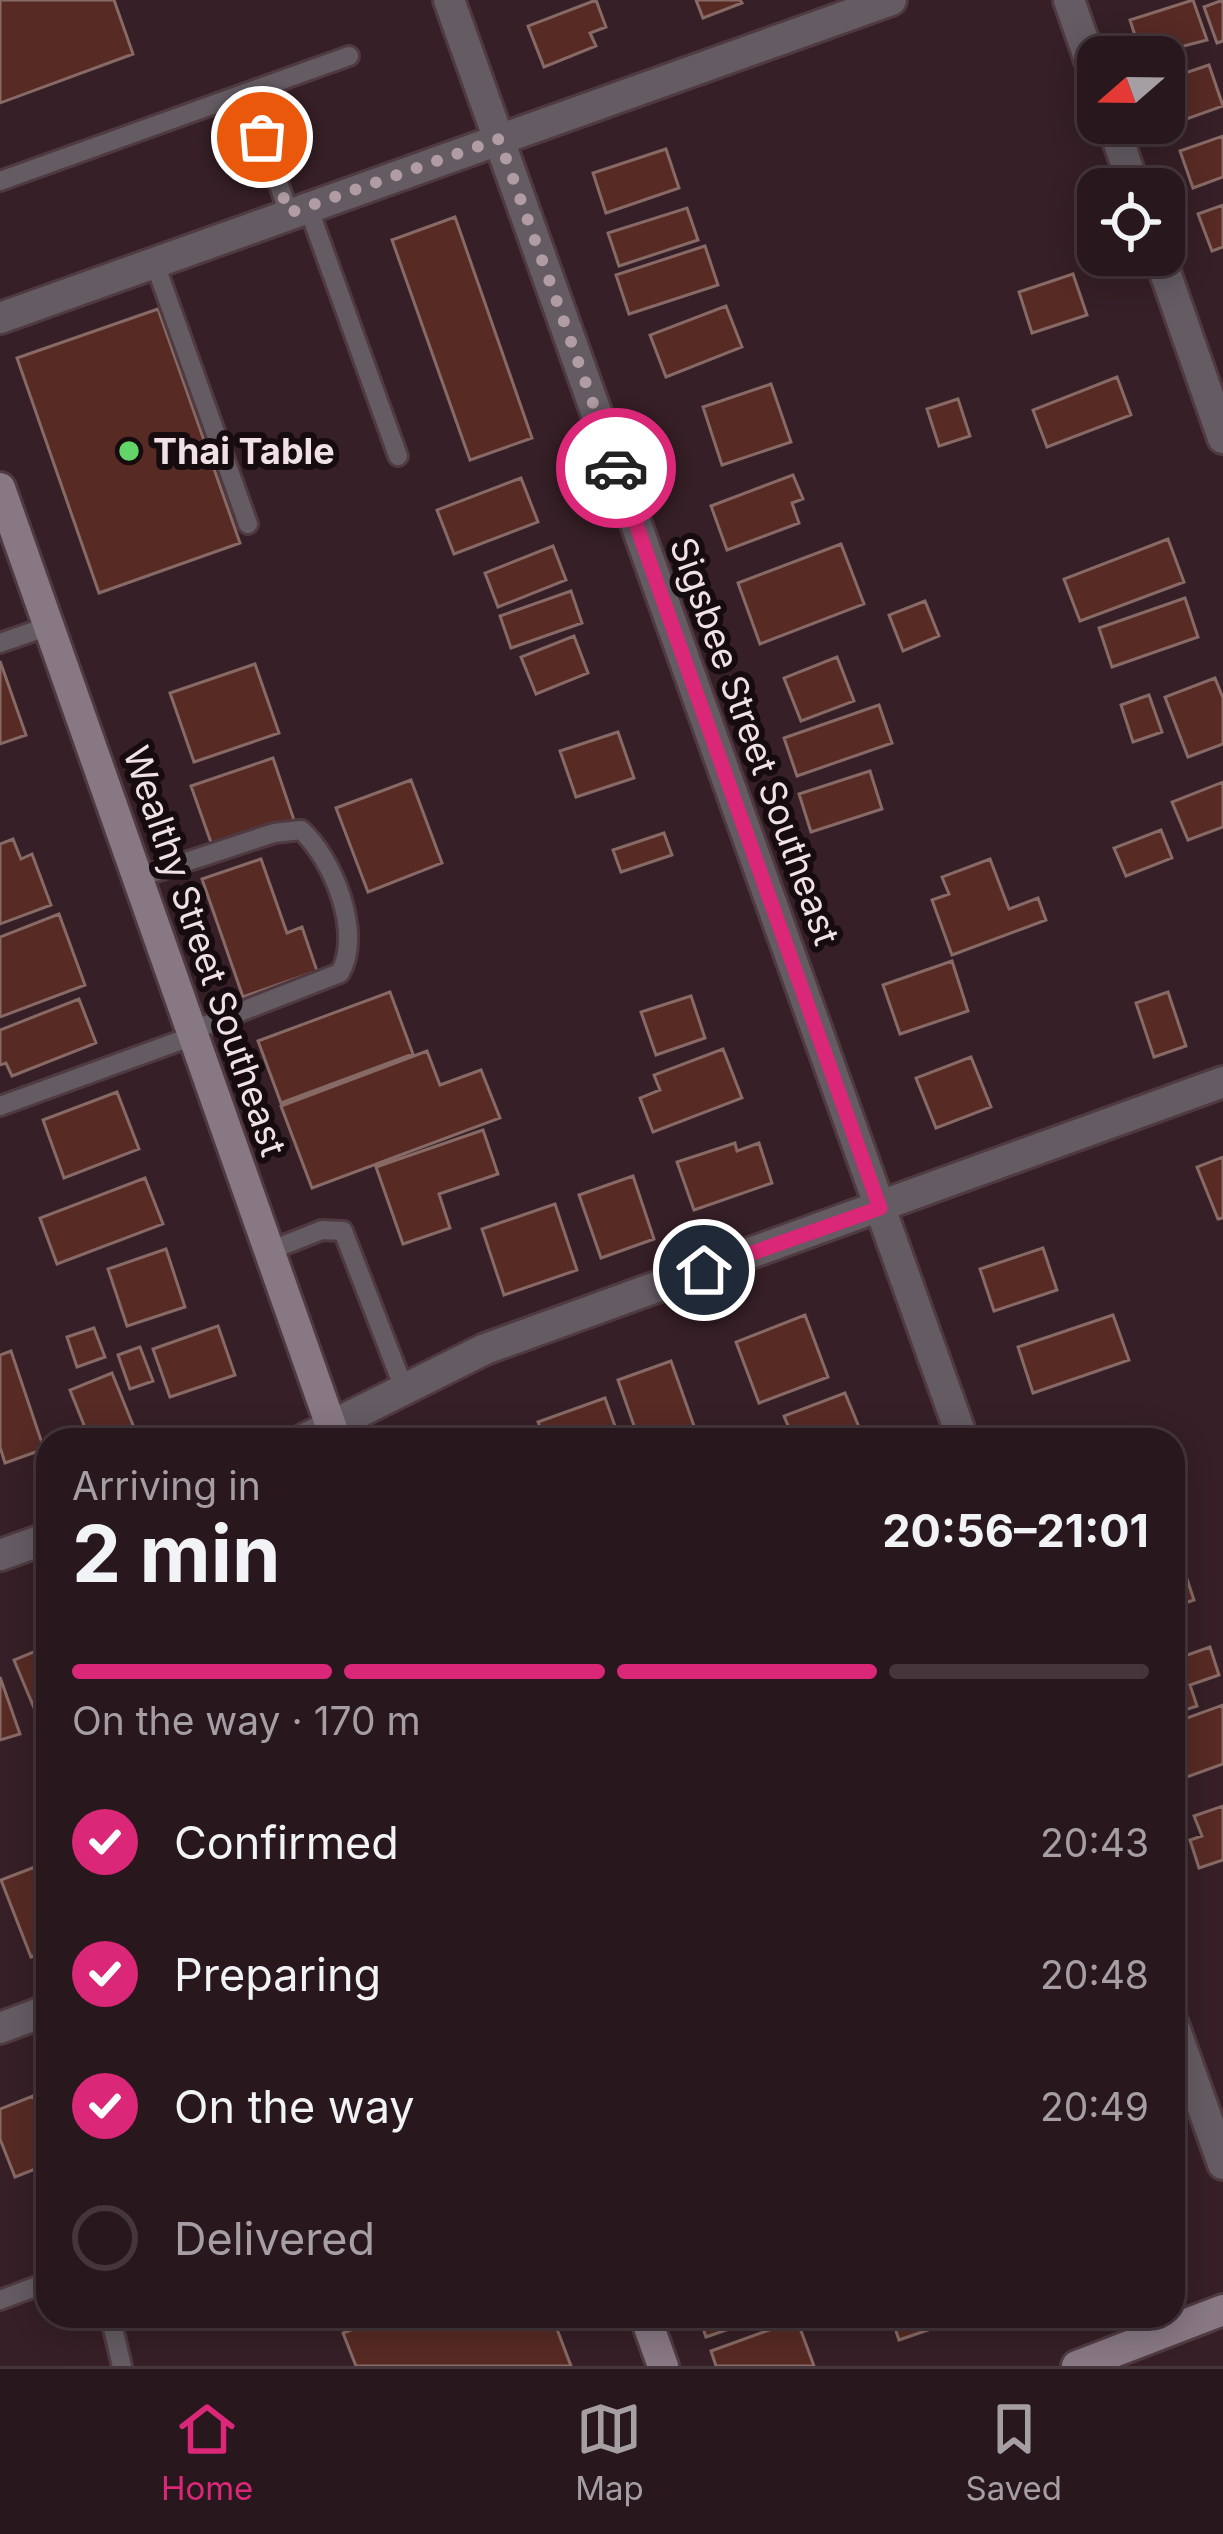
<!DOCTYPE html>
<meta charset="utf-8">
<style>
:root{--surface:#28171c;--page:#302025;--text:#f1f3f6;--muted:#a59fa3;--line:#44363b;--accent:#db2777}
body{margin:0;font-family:Inter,sans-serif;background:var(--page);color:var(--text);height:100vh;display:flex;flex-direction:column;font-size:45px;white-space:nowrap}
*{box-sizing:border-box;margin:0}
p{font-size:39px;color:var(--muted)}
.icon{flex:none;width:66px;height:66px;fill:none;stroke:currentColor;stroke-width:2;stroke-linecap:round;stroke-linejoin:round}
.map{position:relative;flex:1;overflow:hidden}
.sheet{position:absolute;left:36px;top:1428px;width:1149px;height:900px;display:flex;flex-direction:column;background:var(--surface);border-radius:36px;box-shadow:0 6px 30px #0003,0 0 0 3px var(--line)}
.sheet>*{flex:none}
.needle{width:78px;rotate:250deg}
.controls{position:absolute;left:1077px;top:36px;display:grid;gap:24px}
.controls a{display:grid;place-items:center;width:108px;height:108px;border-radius:24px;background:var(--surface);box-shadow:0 6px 30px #0003,0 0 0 3px var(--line);font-size:60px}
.pin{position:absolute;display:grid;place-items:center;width:102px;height:102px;color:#fff;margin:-51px;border:6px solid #fff;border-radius:50%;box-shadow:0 3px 12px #0007}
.courier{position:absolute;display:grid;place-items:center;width:120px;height:120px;margin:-60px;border:9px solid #db2777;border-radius:50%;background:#fff;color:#222;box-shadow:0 3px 15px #0007}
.overview em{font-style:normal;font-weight:700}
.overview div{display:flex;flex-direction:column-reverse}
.overview{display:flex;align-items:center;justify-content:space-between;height:204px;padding:0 36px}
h1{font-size:78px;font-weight:700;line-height:90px}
.bar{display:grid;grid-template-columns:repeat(4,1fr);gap:18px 12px;align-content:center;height:144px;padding:0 36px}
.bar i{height:15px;border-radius:9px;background:var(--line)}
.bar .selected{background:var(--accent)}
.bar p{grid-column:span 4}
ol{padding:0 36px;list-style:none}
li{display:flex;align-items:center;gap:36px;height:132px}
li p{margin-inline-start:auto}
li .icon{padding:12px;border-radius:50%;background:var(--accent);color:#fff;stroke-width:4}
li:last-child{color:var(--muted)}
li i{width:66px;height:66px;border:6px solid var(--line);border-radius:50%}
.tab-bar{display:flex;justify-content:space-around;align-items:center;height:168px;border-top:3px solid var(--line);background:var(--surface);font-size:33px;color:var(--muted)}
.tab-bar a{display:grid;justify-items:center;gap:6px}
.tab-bar .selected{color:var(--accent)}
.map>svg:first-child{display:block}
.building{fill:#572a24;stroke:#876a65;stroke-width:3}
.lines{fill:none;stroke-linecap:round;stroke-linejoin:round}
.service-casing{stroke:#503a41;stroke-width:24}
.minor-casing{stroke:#503a41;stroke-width:36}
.secondary-casing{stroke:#503a41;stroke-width:36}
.service{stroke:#645b63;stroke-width:18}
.minor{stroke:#645b63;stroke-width:30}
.secondary{stroke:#877884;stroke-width:30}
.done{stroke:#b09ca2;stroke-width:12;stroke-dasharray:0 21.6}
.route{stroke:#db2777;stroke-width:15}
.poi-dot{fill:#63d468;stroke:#160c0f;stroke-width:4.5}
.labels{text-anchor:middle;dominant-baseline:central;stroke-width:12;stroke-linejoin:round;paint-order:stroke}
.poi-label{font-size:36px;font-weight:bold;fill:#f1e0e5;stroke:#160c0f;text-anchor:start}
.street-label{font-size:36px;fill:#f1e0e5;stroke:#160c0f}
</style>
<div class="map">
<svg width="1223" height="2366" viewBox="0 0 1223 2366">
<rect width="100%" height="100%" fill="#361f26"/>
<path class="building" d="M0 0H114L133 54 0 103Z
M596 0 606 27 590 33 596 46 544 67 528 26Z
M696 0H740L742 3 703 18Z
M1193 0 1207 40 1142 57 1130 20Z
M1223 0V41L1217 43 1204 7Z
M1209 65 1223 106 1167 126 1164 80Z
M1223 136V177L1193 188 1180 151Z
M666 149 679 188 606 213 593 173Z
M1223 205V247L1212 251 1198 214Z
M687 208 698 240 619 266 608 233Z
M455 217 532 438 470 460 392 240Z
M705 246 718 285 629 314 616 275Z
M1073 274 1087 315 1032 333 1019 292Z
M726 306 742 347 666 377 650 335Z
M158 309 240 543 99 593 17 358Z
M1117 377 1131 415 1047 447 1033 410Z
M771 384 791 442 722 465 703 407Z
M958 399 970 436 939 446 927 409Z
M793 475 803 499 792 503 799 523 727 550 711 506Z
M521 478 538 522 454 554 437 510Z
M1168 539 1184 582 1080 621 1064 579Z
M841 544 864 604 760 644 738 583Z
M553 546 566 580 498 607 485 573Z
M571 591 582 623 511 648 500 616Z
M1185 598 1198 637 1112 667 1099 628Z
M925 601 939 636 903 651 889 615Z
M574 636 588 673 536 694 521 657Z
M837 657 854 701 801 721 784 678Z
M0 661 26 735 0 744Z
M255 664 279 733 194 762 170 693Z
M1215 678 1223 698V744L1188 757 1165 697Z
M1149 695 1162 732 1133 742 1121 705Z
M879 705 892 743 797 776 784 738Z
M618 732 634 778 576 797 560 751Z
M273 758 294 820 213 848 191 786Z
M870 771 882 809 811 832 799 794Z
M411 780 442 863 368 892 336 808Z
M1223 782V827L1188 840 1172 802Z
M1161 830 1172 858 1126 876 1114 848Z
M664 833 672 855 621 872 613 850Z
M13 839 21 859 32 854 51 905 0 924V844Z
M261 859 287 933 302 927 317 971 243 997 202 879Z
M990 859 1009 909 1038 898 1046 920 952 955 932 900 949 894 942 877Z
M59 914 85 985 0 1017V937Z
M952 961 968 1011 900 1034 883 985Z
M390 992 413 1054 281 1103 258 1041Z
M1168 992 1186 1046 1154 1057 1136 1003Z
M691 996 705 1038 656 1055 641 1012Z
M79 999 96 1043 12 1076 6 1063 0 1065V1030Z
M723 1049 742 1098 653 1132 640 1098 660 1090 654 1075Z
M427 1051 440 1085 481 1070 500 1118 312 1188 281 1106Z
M971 1057 991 1107 936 1128 916 1078Z
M117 1092 139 1149 64 1178 43 1120Z
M483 1130 498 1174 439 1194 450 1228 403 1244 376 1167Z
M735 1143 737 1151 759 1143 772 1183 694 1210 677 1162Z
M1223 1157V1218L1218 1219 1197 1167Z
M633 1176 654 1239 601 1258 579 1195Z
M145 1178 163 1224 57 1264 40 1218Z
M555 1204 577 1270 504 1295 482 1229Z
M1043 1248 1057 1290 994 1311 980 1269Z
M166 1249 185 1307 127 1326 108 1269Z
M805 1315 828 1377 759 1403 736 1342Z
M1113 1315 1129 1360 1033 1393 1018 1347Z
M218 1326 235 1375 170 1397 153 1349Z
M94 1328 105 1357 77 1367 67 1337Z
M140 1347 153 1381 130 1389 118 1355Z
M11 1351 44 1449 5 1463 0 1447V1355Z
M671 1361 694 1426 639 1440 618 1380Z
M112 1373 133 1425 90 1440 70 1390Z
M845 1393 861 1432 841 1440H794L784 1416Z
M605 1398 620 1440H545L538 1422Z
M1182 1564 1194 1600 1173 1607V1567Z
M48 1646V1711L37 1715 14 1660Z
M1210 1647 1219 1675 1190 1685 1197 1706 1173 1714V1660Z
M0 1677 20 1734 0 1740Z
M1223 1705V1764L1173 1782V1723Z
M1223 1806V1860L1199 1868 1190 1840 1202 1836 1194 1816Z
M48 1862V1951L31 1957 1 1880Z
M33 2096 48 2134V2164L15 2177 0 2139V2109Z
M386 2316H552L571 2366H356L343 2333Z
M699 2316H767L706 2337Z
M891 2316H949L951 2322 899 2340Z
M797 2320 814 2366H716L711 2351Z"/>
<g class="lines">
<g class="service-casing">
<path id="service" d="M246 93 289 213
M0 181 349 56
M308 207 398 456
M154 261 248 524
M0 643 49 626
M137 878 274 833 301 830C333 859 363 933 340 973L191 1031
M0 1106 193 1036
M269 1251 322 1230 343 1231 403 1386
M0 2300 48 2282
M110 2316 122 2366"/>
</g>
<g class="minor-casing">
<path id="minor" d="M449 0 963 1440
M1069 0 1098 83
M1112 123 1135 189
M1159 255 1223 438
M0 318 891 0
M303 1440 485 1349 1223 1082
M0 1555 48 1538
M1173 2024 1223 2164
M0 2028 48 2010"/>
</g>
<g class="secondary-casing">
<path id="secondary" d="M0 488 336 1440
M645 2316 663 2366
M1077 2366 1223 2310"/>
</g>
<use href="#service" class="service"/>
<use href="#minor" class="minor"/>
<use href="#secondary" class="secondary"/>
</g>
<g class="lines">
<path class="done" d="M262 137 289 213 499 139 616 468"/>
<path class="route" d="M616 468 880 1208 704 1270"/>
</g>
<circle class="poi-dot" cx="129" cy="451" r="12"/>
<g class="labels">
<g class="poi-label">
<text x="153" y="451">Thai Table</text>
</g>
<g class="street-label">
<text transform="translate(755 741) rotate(70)">Sigsbee Street Southeast</text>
<text transform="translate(205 951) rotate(71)">Wealthy Street Southeast</text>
</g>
</g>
</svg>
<div class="controls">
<a><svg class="needle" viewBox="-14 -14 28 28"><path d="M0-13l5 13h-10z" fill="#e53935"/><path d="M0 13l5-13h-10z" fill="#a59fa3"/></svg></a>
<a><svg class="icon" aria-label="locate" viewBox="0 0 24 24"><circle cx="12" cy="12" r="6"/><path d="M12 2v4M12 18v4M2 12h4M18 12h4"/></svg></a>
</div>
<div class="pin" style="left:262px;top:137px;background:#ea580c"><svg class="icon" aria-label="bag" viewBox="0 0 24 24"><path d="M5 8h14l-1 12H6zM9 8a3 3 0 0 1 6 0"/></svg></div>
<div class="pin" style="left:704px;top:1270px;background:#1f2937"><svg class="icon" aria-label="home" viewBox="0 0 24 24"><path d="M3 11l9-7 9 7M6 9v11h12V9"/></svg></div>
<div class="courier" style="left:616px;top:468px"><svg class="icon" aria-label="car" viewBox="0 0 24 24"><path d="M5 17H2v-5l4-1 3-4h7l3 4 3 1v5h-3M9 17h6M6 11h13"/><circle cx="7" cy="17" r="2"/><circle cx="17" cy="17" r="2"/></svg></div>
<section class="sheet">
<div class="overview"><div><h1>2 min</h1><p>Arriving in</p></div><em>20:56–21:01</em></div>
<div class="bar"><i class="selected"></i><i class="selected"></i><i class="selected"></i><i></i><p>On the way · 170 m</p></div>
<ol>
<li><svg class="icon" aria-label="check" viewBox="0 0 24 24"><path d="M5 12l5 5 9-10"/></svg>Confirmed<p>20:43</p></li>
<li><svg class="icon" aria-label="check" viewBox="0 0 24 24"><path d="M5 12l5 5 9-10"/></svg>Preparing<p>20:48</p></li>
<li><svg class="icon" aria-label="check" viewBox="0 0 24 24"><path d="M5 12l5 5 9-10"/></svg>On the way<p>20:49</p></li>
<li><i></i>Delivered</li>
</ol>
</section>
</div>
<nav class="tab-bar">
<a class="selected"><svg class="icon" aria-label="home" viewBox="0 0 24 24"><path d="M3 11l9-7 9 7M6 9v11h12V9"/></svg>Home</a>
<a><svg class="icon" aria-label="map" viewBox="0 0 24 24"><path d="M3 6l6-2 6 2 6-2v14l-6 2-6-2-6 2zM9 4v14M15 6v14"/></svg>Map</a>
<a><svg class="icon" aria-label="saved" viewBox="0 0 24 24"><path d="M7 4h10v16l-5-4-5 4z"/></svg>Saved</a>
</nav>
